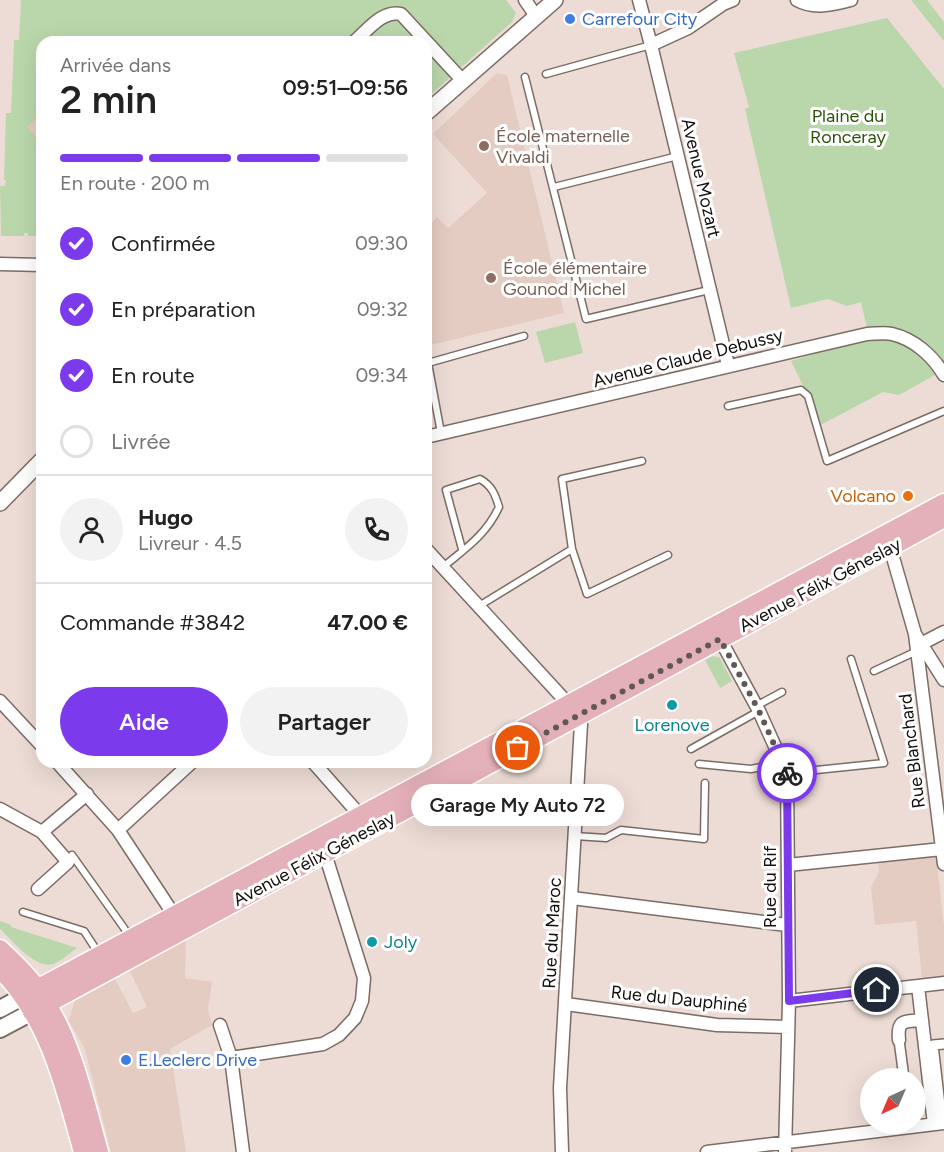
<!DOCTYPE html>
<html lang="fr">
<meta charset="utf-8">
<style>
:root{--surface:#fff;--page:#f2f2f2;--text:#222;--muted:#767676;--line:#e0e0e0;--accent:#7c3aed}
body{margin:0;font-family:Figtree,sans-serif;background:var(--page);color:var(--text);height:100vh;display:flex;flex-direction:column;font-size:22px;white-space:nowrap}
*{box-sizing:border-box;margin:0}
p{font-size:20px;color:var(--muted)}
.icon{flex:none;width:33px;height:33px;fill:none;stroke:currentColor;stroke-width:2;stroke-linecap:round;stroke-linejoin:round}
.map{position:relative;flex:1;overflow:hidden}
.sheet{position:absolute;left:36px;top:36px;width:396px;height:732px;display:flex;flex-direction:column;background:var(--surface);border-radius:18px;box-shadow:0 6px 24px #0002}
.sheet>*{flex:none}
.needle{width:39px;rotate:224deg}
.tools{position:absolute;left:860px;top:1068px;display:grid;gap:12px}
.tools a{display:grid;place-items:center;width:66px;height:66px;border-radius:50%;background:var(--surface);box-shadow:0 6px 24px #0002;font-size:30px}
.pin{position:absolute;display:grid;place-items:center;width:51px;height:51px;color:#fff;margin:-26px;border:3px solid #fff;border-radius:50%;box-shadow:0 2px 6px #0007}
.courier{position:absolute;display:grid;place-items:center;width:60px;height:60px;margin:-30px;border:4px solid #7c3aed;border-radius:50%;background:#fff;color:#222;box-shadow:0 2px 8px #0007}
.bubble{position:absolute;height:42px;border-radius:21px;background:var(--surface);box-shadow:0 6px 24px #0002;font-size:20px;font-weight:600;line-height:42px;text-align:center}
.summary em{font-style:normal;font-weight:600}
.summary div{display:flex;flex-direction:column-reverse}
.summary{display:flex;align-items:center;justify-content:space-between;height:102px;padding:0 24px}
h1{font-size:39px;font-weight:600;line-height:45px}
.bar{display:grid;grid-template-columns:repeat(4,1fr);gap:9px 6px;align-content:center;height:72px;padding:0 24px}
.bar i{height:8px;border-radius:4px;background:var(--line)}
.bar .current{background:var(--accent)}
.bar p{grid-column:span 4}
.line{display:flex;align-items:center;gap:15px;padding:0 24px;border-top:2px solid var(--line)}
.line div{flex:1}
.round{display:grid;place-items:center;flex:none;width:63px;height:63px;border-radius:32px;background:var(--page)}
ol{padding:0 24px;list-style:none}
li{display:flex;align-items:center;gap:18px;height:66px}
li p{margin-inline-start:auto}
li .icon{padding:6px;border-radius:50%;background:var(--accent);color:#fff;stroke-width:4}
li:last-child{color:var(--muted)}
li i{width:33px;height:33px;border:3px solid var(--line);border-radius:50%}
.primary-button{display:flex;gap:12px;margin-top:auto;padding:12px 24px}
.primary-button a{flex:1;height:69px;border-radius:36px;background:var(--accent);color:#fff;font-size:24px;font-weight:600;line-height:69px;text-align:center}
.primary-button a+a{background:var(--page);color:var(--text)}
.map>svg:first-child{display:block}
.built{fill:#e4ccc2}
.green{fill:#bad7ab}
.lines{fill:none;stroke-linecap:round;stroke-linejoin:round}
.service-casing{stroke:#7b6c66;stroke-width:9}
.pedestrian-casing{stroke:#7b6c66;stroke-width:12}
.minor-casing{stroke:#7b6c66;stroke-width:15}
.tertiary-casing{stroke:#7b6c66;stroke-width:18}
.secondary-casing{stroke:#7b6c66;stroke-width:20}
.primary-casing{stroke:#fff;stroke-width:21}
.service{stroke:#fff;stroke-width:6}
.pedestrian{stroke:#fff;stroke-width:9}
.minor{stroke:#fff;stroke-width:12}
.tertiary{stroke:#fff;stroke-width:15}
.secondary{stroke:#fff;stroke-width:16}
.primary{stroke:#e4b0b9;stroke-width:18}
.done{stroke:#615754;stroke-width:6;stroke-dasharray:0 10.8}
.route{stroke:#7c3aed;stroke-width:8}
.shop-dot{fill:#3f7fe0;stroke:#fff;stroke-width:2}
.education-dot{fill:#8d6e63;stroke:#fff;stroke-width:2}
.food-dot{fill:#e8710a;stroke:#fff;stroke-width:2}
.culture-dot{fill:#0f9aa8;stroke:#fff;stroke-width:2}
.labels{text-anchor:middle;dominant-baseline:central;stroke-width:6;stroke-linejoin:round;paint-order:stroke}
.shop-label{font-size:18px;fill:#366cbe;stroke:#fff;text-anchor:start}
.park-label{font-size:18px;fill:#2b5409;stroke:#fff}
.education-label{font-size:18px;fill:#785e54;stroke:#fff;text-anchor:start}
.street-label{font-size:18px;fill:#15100e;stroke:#fff}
.food-label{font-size:18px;fill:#c56008;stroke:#fff;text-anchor:end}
.culture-label{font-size:18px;fill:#0d838f;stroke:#fff}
</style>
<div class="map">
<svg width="944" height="1152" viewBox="0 0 944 1152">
<rect width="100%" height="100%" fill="#eddcd5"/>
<path class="built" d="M497 73 507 75 564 313 426 346V228L437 217 448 228 487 193 433 134Z
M42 113V144L26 127Z
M936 855 944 926V976L922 979 916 921 875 925 871 887 879 872 878 861Z
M186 940 185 978 212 982 208 1009 212 1025 170 1049 186 1152H111L85 1050 69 1021 72 1009 75 1001 115 979 133 1013 147 1007 130 971Z"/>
<path class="green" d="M21 0H506L516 13 512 22 426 99V42H129L125 38 120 42H42V113L27 127 42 144V236H28V233H24V236H1L0 186H5L6 180H4L6 113H11L14 40H19Z
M911 0H927L944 22V41Z
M887 18 944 89V370L899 395 883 392 817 427 808 396 791 361 869 337 861 302 847 306 828 299 791 308 745 109 749 107 734 53Z
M575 322 583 353 545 363 536 332Z
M713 656 720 658 732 681 720 688 705 660Z
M0 921 11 925V927L77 948C70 953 61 961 53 964 36 970 12 940 0 929Z"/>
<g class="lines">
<g class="service-casing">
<path id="service" d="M546 74 651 45
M525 77 586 319 709 290
M554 187 678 156
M728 406 801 390 808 396 827 461 944 411
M441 433 428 363 524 336
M572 549 562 479 642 461
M443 567C466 548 486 535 499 507 495 494 492 486 480 479L446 490 462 549
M479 606 572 549 587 594 668 555
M874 671 917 651
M756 706 782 692
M691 749 759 711
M699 764 751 769 761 767 779 757
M787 773 884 763 851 659
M575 836 606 838 621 830 704 839 705 783
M72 855 124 928 130 938
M23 912 84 931 99 954"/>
</g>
<g class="pedestrian-casing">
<path id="pedestrian" d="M899 1040 904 1078
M944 1044 933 1045 941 1114 944 1116"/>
</g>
<g class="minor-casing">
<path id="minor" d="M525 0 536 16
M639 0 651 45 728 365
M797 0C815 10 833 4 851 0
M354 42C368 30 382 10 401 14L463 81
M651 45 688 28 723 4 733 0
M0 264 42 265
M426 437 867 334C875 334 884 332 892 334 914 339 933 356 944 375
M890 547 915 634 944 680
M426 549 561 696 581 724 560 1088 562 1152
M915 634 944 864
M720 639 759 711 787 773 789 1001 785 1152
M917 646 944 632
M0 701 42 746
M57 762 118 830 174 915
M313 762 358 813 363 821
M0 809 42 832 68 862 38 889
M118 830 192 762
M42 832 87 794
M788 865 942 849
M572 898 787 925
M918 986 934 1124
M789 1001 944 983
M566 1004 717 1025 788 1027
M220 1025 231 1058 243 1152
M899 1040C897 1019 904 1022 922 1020
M231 1058 323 1044 339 1035 355 1018 362 1001 364 978 327 860 324 854
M707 1152 944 1123"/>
</g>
<g class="tertiary-casing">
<path id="tertiary" d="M426 113 555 0
M0 503 42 460"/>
</g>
<g class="secondary-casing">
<path id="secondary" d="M0 1009 24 996
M0 1029 32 1012"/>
</g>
<g class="primary-casing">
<path id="primary" d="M0 949C14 963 29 976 40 993 72 1040 84 1098 99 1152
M0 969C49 1017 65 1088 83 1152
M24 996 944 503
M32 1012 944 518"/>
</g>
<use href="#service" class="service"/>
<use href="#pedestrian" class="pedestrian"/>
<use href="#minor" class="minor"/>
<use href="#tertiary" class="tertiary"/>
<use href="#secondary" class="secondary"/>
<use href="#primary" class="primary"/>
</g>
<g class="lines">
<path class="done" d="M518 748 720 639 759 711 787 773"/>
<path class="route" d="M787 773 789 1001 877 990"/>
</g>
<g class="shop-dot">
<circle cx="570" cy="19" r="6"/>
<circle cx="126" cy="1060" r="6"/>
</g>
<g class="education-dot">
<circle cx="484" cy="146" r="6"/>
<circle cx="491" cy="278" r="6"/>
</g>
<circle class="food-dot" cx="908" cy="496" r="6"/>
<g class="culture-dot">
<circle cx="672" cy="705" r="6"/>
<circle cx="372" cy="942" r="6"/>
</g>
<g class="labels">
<g class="shop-label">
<text x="582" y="19">Carrefour City</text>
<text x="138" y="1060">E.Leclerc Drive</text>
</g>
<g class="park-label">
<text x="848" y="116">Plaine du<tspan x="848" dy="21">Ronceray</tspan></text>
</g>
<g class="education-label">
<text x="496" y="136">École maternelle<tspan x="496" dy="21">Vivaldi</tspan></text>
<text x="503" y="268">École élémentaire<tspan x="503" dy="21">Gounod Michel</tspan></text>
</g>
<g class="street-label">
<text transform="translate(701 178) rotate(77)">Avenue Mozart</text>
<text transform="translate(688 358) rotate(-14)">Avenue Claude Debussy</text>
<text transform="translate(820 585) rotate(-28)">Avenue Félix Géneslay</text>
<text transform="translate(912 751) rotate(-97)">Rue Blanchard</text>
<text transform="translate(314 859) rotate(-28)">Avenue Félix Géneslay</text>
<text transform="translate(770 887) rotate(-90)">Rue du Rif</text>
<text transform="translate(552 933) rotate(-87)">Rue du Maroc</text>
<text transform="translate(679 999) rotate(6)">Rue du Dauphiné</text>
</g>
<g class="food-label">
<text x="896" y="496">Volcano</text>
</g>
<g class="culture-label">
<text x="672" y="725">Lorenove</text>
<text x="384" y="942" text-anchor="start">Joly</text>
</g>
</g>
</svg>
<div class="tools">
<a><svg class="needle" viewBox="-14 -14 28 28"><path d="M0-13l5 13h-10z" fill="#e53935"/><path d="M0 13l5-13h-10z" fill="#767676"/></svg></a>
</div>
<div class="pin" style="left:518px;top:748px;background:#ea580c"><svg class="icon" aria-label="bag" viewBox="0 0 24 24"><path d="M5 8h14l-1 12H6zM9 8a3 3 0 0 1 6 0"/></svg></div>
<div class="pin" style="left:877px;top:990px;background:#1f2937"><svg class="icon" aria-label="home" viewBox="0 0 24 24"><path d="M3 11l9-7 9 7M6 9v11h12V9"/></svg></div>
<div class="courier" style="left:787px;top:773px"><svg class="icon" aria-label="bike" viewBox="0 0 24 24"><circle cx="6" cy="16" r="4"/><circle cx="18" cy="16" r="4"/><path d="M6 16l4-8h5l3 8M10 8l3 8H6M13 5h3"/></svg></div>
<div class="bubble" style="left:411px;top:784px;width:213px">Garage My Auto 72</div>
<section class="sheet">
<div class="summary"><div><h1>2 min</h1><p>Arrivée dans</p></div><em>09:51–09:56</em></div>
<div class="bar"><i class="current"></i><i class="current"></i><i class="current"></i><i></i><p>En route · 200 m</p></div>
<ol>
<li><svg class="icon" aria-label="check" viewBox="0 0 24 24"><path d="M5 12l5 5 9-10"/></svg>Confirmée<p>09:30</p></li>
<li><svg class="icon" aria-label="check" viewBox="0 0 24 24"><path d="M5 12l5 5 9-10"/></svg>En préparation<p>09:32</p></li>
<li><svg class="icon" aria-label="check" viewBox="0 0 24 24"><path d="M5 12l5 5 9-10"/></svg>En route<p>09:34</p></li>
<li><i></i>Livrée</li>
</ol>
<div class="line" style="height:108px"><a class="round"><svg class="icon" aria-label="person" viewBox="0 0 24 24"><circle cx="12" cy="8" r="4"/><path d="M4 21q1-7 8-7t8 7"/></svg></a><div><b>Hugo</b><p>Livreur · 4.5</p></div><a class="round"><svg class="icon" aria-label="phone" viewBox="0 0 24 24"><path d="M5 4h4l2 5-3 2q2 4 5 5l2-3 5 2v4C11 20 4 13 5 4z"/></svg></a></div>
<div class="line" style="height:78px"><div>Commande #3842</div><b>47.00 €</b></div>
<div class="primary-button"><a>Aide</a><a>Partager</a></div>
</section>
</div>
